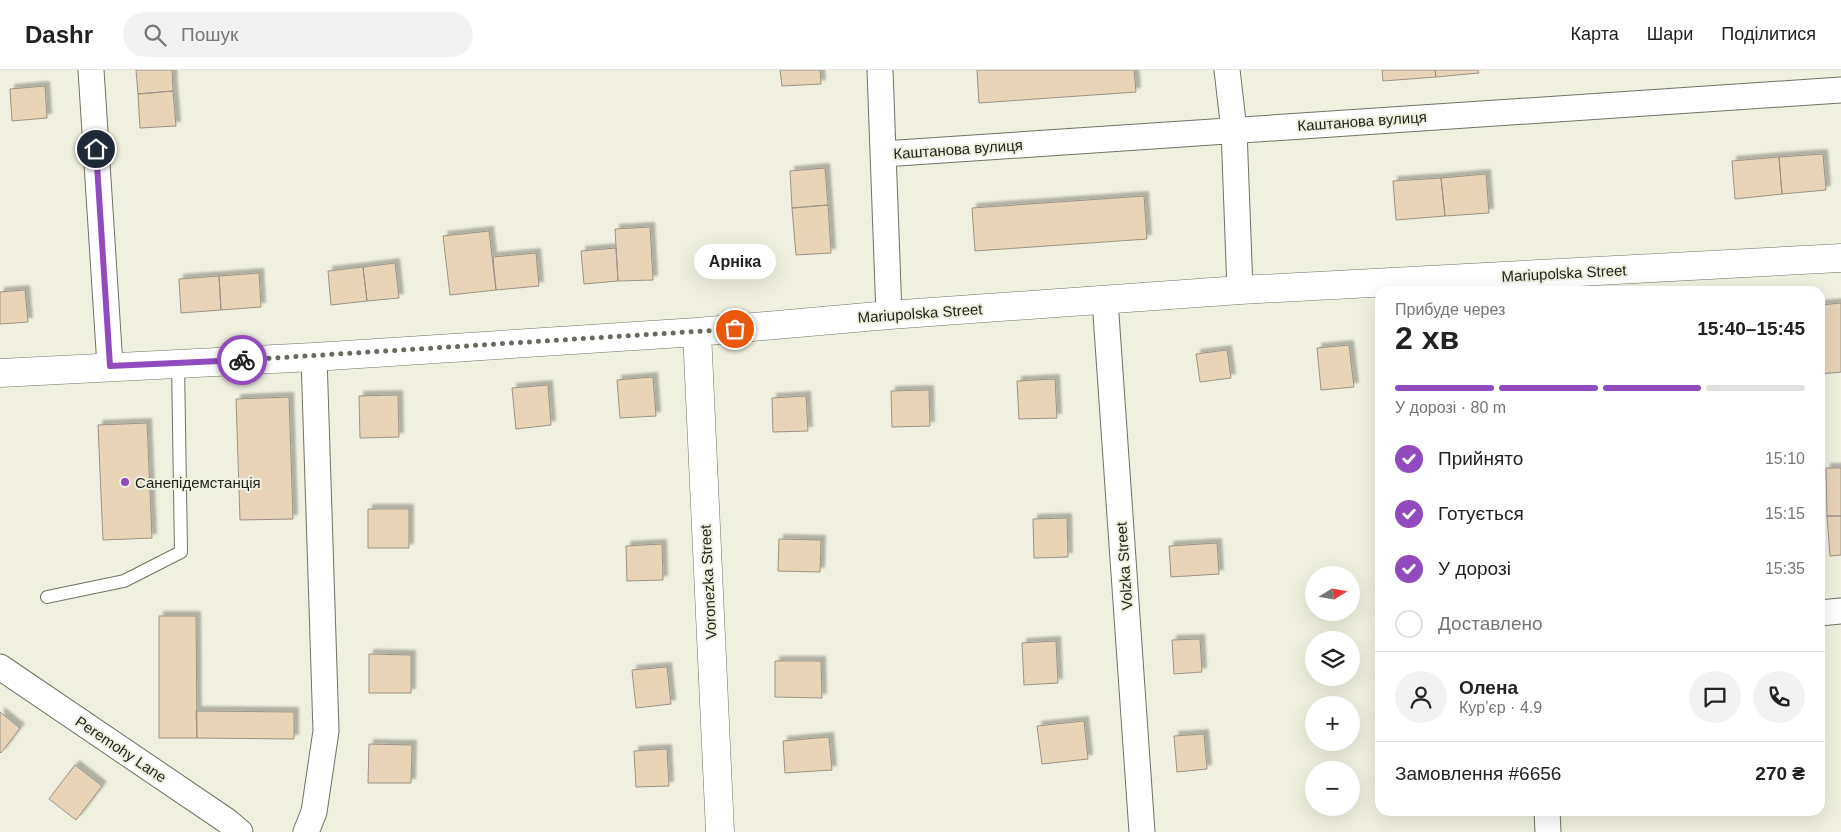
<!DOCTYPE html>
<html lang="uk">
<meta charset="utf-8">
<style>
:root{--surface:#fff;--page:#f2f2f2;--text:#222;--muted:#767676;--line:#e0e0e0;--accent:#914bbe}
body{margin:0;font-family:Helvetica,sans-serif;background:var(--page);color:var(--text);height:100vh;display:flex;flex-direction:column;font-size:19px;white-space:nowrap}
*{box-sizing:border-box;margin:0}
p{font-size:16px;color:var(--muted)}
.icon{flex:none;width:28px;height:28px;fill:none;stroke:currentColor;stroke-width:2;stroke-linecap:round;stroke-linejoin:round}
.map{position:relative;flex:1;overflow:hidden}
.side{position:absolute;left:1375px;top:216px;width:450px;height:530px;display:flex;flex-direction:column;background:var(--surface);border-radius:15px;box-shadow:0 5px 20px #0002}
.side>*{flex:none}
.needle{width:32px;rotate:79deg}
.buttons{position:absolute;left:1305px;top:496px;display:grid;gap:10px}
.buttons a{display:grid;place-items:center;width:55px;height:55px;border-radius:50%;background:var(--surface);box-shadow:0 5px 20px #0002;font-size:25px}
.pin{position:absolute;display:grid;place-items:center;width:42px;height:42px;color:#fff;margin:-21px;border:2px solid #fff;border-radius:50%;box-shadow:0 1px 5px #0007}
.courier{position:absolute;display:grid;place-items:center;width:50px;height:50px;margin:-25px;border:4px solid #914bbe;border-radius:50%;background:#fff;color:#222;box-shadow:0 1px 6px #0007}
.bubble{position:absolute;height:35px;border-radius:18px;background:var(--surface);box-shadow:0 5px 20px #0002;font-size:16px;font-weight:700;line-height:35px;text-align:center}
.headline em{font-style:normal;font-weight:700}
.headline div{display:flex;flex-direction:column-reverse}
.headline{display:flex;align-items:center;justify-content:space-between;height:85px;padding:0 20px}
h1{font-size:32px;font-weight:700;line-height:38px}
.bar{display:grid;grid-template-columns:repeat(4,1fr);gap:8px 5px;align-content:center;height:60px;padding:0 20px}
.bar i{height:6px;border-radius:4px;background:var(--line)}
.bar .selected{background:var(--accent)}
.bar p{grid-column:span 4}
.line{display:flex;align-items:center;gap:12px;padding:0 20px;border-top:1px solid var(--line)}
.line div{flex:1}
.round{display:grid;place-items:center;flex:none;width:52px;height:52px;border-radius:26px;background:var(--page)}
ol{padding:0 20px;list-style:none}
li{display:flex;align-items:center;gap:15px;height:55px}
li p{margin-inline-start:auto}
li .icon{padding:5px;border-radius:50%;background:var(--accent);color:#fff;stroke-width:4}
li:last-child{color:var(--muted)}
li i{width:28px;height:28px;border:2px solid var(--line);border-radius:50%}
header{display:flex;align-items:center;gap:30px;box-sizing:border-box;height:70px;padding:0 25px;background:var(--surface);border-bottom:1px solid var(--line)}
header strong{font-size:24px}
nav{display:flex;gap:28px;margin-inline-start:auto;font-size:18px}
.search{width:350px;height:45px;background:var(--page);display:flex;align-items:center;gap:12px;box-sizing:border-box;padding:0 18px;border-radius:28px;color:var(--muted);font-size:19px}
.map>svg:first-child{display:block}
.building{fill:#e8d5b8;stroke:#9c9386;filter:url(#shadow)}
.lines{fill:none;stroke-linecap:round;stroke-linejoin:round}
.service-casing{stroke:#717264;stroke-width:14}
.minor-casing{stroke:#717264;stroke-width:27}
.tertiary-casing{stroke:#717264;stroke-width:29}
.service{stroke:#fff;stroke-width:12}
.minor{stroke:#fff;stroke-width:25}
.tertiary{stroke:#fff;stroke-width:28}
.done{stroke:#68695f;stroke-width:5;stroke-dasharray:0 9}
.route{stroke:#914bbe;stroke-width:6}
.poi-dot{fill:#914bbe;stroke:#eff0df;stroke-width:2}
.labels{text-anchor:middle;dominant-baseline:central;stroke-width:4;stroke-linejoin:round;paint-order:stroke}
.street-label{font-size:15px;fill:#1f201a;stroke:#eff0df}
.poi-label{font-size:15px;fill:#1f201a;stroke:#eff0df;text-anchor:start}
</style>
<header>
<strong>Dashr</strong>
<div class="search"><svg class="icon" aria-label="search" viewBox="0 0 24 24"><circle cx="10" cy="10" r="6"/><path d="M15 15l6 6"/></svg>Пошук</div>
<nav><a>Карта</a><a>Шари</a><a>Поділитися</a></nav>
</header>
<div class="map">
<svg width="1841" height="762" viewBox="0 0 1841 762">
<defs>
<filter id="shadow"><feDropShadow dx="4.5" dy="-4.5" stdDeviation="1" flood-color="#0004"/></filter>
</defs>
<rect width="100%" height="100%" fill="#eff0df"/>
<path class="building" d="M136 0H172L173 21 138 24Z
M780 0H820L821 14 782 16Z
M977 0H1134L1136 22 979 33Z
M1382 0H1435L1436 7 1383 11Z
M1435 0H1478L1479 3 1436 7Z
M45 16 47 48 12 51 10 19Z
M173 21 176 56 140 58 138 24Z
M1823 84 1826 120 1782 124 1779 87Z
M1779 87 1782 124 1735 129 1732 91Z
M825 98 828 135 792 138 790 101Z
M1486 104 1489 143 1445 146 1441 108Z
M1441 108 1445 146 1396 150 1393 111Z
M1144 126 1147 169 975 181 972 138Z
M828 135 831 183 796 185 792 138Z
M650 157 653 210 618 211 615 159Z
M489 161 496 220 450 225 443 166Z
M616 178 618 211 584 214 581 181Z
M536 183 539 216 496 220 493 187Z
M395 193 399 228 367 231 363 197Z
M363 197 367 231 331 235 328 201Z
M259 203 261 237 221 240 219 206Z
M219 206 221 240 181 243 179 209Z
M25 220 28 252 0 254V222Z
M1841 233V302L1820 304V235Z
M1349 275 1354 317 1321 320 1317 278Z
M1227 280 1231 308 1200 312 1196 284Z
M653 307 656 346 620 348 617 310Z
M1055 309 1057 348 1019 349 1017 311Z
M548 315 551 355 516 359 512 318Z
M929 320 930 356 892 357 891 321Z
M398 325 399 367 360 368 359 326Z
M806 326 808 361 773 362 772 328Z
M289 327 293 449 240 450 236 329Z
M147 353 152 468 103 470 98 355Z
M1826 398H1841V446H1827Z
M368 439H409V478H368Z
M1827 446H1841V485L1830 486Z
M1067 448 1068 487 1034 488 1033 449Z
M779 469 821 470 820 502 778 501Z
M1217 473 1219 504 1171 507 1169 476Z
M662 474 663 510 627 511 626 476Z
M159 546H196L197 668H159Z
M1200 569 1202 602 1174 604 1172 570Z
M1056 571 1058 613 1024 615 1022 573Z
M369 584 411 585V623H369Z
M775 591H821L822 628 775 627Z
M667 597 671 634 636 638 632 600Z
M196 641 294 642V669L197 668Z
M0 642 20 658 1 683 0 682Z
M1084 651 1088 689 1042 694 1037 656Z
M1204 664 1207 699 1177 702 1174 666Z
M829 667 832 700 785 703 783 671Z
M369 674 412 675 411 713H368Z
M667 679 669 716 636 717 634 681Z
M75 695 102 716 76 750 49 729Z"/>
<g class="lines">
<g class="service-casing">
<path id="service" d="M47 527 124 511 181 482 178 293"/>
</g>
<g class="minor-casing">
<path id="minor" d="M91 0 110 296
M880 0 889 245
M1227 0 1234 60 1240 220
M883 84 1841 20
M1105 230 1142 762
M1820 543 1841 541
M0 597 227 751 240 762
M1547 741 1548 762
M306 762 314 742 326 661 314 287"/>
</g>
<g class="tertiary-casing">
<path id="tertiary" d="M697 262 720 762
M0 303 314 287 697 262 889 245 1240 220 1841 188"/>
</g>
<use href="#service" class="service"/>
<use href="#minor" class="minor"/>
<use href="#tertiary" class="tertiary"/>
</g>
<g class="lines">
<path class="done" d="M242 290 735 259"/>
<path class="route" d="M96 79 110 296 242 290"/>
</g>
<circle class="poi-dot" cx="125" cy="412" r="5"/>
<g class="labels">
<g class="street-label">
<text transform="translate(1362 51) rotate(-4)">Каштанова вулиця</text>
<text transform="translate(958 79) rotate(-4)">Каштанова вулиця</text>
<text transform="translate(1564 203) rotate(-3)">Mariupolska Street</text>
<text transform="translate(920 243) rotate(-4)">Mariupolska Street</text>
<text transform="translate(1124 496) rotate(-94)">Volzka Street</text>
<text transform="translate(708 512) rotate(-93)">Voronezka Street</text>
<text transform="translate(121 679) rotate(34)">Peremohy Lane</text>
</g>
<g class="poi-label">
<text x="135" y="412">Санепідемстанція</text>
</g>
</g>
</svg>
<div class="buttons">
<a><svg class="needle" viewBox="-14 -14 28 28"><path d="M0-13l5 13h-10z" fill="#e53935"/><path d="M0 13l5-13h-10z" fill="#767676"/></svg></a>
<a><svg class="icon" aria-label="layers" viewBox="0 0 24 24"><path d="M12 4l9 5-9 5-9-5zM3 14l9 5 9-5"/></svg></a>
<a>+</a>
<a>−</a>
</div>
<div class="pin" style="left:735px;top:259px;background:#ea580c"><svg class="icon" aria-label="bag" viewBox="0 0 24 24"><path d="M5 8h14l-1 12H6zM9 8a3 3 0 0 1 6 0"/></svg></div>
<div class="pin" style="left:96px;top:79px;background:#1f2937"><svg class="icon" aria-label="home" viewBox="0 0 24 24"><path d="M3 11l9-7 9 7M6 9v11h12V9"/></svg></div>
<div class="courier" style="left:242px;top:290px"><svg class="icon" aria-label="bike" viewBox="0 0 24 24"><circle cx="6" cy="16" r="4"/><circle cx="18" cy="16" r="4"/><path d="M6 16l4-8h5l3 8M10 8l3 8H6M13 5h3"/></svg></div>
<div class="bubble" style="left:694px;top:174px;width:82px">Арніка</div>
<section class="side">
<div class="headline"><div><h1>2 хв</h1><p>Прибуде через</p></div><em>15:40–15:45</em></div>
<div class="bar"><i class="selected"></i><i class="selected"></i><i class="selected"></i><i></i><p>У дорозі · 80 m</p></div>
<ol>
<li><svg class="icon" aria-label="check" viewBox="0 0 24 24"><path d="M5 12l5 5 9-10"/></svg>Прийнято<p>15:10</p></li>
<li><svg class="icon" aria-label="check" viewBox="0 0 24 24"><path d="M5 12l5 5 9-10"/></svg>Готується<p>15:15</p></li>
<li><svg class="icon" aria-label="check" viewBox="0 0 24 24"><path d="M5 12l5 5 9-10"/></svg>У дорозі<p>15:35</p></li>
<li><i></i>Доставлено</li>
</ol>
<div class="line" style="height:90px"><a class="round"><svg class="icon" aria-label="person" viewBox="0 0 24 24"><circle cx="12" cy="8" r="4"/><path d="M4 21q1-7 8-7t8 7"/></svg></a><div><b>Олена</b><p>Кур’єр · 4.9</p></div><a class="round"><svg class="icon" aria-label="chat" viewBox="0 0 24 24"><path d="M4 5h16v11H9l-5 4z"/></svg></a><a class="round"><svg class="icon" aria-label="phone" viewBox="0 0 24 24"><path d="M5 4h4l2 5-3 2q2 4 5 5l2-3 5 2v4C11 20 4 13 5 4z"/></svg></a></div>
<div class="line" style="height:65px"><div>Замовлення #6656</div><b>270 ₴</b></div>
</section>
</div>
